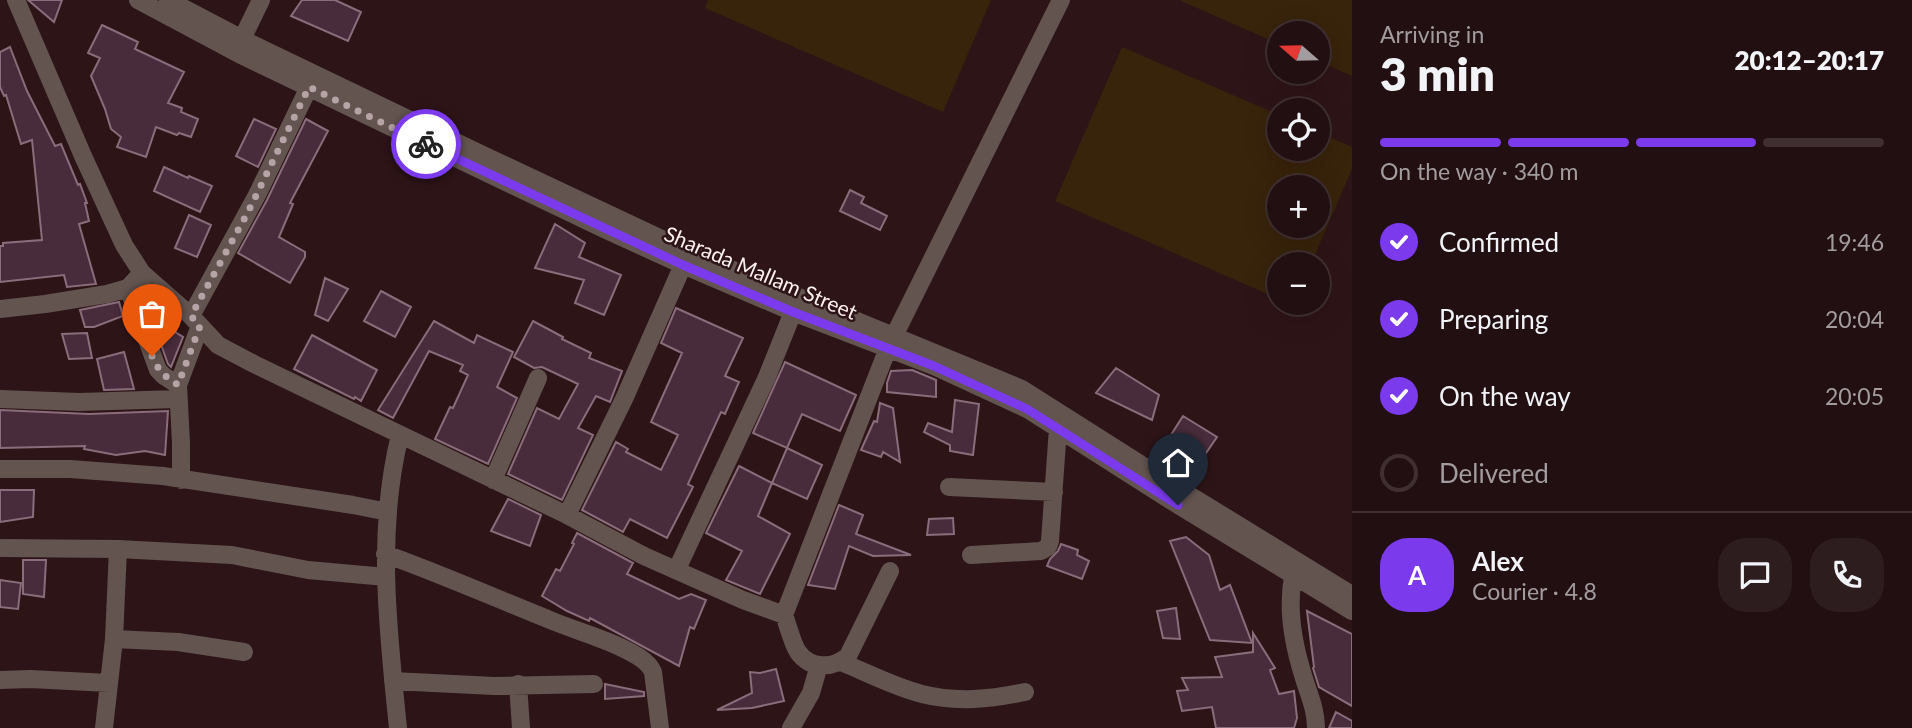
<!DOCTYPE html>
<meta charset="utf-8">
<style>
:root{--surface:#220f11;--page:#2e1d1f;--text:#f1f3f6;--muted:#a29c9f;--line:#3f2f31;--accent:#7c3aed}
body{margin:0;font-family:Lato,sans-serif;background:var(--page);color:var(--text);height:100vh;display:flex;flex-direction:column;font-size:26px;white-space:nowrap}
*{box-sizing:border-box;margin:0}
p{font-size:23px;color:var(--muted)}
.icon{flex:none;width:38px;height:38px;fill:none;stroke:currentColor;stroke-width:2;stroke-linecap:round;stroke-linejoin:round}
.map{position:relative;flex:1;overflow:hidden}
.panel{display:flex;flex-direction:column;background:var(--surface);width:560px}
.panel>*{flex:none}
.needle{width:46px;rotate:290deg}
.fabs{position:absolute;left:1267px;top:21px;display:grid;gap:14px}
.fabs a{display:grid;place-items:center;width:63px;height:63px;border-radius:50%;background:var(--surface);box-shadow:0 7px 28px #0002,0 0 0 2px var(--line);font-size:35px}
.pin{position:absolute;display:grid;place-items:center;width:60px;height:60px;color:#fff;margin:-72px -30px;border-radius:50% 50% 50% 0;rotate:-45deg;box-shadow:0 0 7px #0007}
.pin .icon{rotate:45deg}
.courier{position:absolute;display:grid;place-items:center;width:70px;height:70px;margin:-35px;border:5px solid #7c3aed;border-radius:50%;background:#fff;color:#222;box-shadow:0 2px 9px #0007}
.summary em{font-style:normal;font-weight:800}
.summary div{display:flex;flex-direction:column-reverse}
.summary{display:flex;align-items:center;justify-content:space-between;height:119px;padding:0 28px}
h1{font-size:46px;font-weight:800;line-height:52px}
.bar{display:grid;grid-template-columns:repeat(4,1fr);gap:10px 7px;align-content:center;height:84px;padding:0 28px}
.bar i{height:9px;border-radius:5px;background:var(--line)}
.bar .active{background:var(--accent)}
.bar p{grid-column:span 4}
.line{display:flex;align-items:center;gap:18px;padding:0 28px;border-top:2px solid var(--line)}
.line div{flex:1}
.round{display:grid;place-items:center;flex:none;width:74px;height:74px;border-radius:28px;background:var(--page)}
ol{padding:0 28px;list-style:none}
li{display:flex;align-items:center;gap:21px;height:77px}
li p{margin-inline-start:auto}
li .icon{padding:7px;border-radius:50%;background:var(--accent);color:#fff;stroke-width:4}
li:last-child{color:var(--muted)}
li i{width:38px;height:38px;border:4px solid var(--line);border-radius:50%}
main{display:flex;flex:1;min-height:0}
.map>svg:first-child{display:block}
.green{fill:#38230b;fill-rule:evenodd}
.building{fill:#482c3b;stroke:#896d7b;stroke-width:2}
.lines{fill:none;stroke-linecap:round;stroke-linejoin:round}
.minor{stroke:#63544f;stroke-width:18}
.done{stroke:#b6a3a5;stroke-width:7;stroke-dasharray:0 12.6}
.route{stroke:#7c3aed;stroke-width:9}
.labels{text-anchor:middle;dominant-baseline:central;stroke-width:5;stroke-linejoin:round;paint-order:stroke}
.street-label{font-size:21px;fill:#fff0f1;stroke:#2d1417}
</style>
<main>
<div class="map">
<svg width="1352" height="728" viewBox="0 0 1352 728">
<rect width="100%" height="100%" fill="#2d1417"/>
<path class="green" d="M708 0H991L943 112 705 8Z
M1179 0H1352V76L1318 61V33H1279V44Z
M1122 47 1279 115V149H1318V132L1352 147V169L1311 264H1279V299L1055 201ZM1279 187H1318V226H1279Z"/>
<path class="building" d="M28 0H62L54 22Z
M302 0H335L361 12 348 41 291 16Z
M102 25 138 42 135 49 184 72 168 103 182 108 181 112 198 119 191 137 179 133 177 135 156 127 146 157 117 147 121 137 111 129 105 109 91 76 100 58 88 53Z
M10 47 27 91 55 146 61 144 78 185 80 184 87 203H85L89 221 79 224 96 284 67 287 64 275 0 282V246H3V243L42 240 32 140 21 144 6 95 4 96 0 87V52Z
M254 119 276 129 258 167 236 156Z
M306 119 328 131 290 203 293 204 279 237 305 252V257L290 283 238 253 267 200Z
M164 167 188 178 189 176 212 186 200 212 154 191Z
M850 190 864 197 861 203 887 216 880 230 840 211Z
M189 215 211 225 197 257 175 248Z
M555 224 585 243 579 257 621 275 604 315 575 303 584 280 535 268Z
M325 278 348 289 328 321 315 315Z
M381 291 411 307 395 337 364 321Z
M119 302 123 316 94 327H85L80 310Z
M676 308 743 338 725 376 739 382 725 414 721 412 688 484 693 487 667 538 630 519 623 532 582 510 616 442 628 449 626 452 661 470 678 435 651 422 682 353 661 343Z
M434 321 474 343 477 335 513 352 497 387 517 398 488 464 435 439 450 407 453 408 468 375 460 371 463 365 429 351 393 418 378 410Z
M533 321 563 337 562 339 591 353 589 358 622 371 610 402 596 396 578 428 593 435 562 500 508 474 537 408 559 419 578 384 542 367 534 368 514 357Z
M162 324 183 337 171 367 168 364 155 328Z
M87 333 92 358 69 359 62 334Z
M312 335 377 370 361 401 355 397 354 399 294 369Z
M124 352 134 389 104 390 97 359Z
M785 362 856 395 840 431 802 414 787 448 753 433Z
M1116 368 1159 395 1152 420 1096 393Z
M912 370 936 380V397L887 392V383L891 371Z
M955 400 979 404 973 455 950 451V445L924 432 928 423 952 432Z
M880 403 893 408 900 462 883 452 881 457 861 450 874 421 877 422Z
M0 410 89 414 168 411 165 455 145 451 116 455 84 449 85 446 0 448Z
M1183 416 1217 437 1202 459 1169 438Z
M787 448 822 465 807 499 772 483Z
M739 466 772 483 758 516 790 534 760 594 726 580 742 551 706 533Z
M0 490H34L33 517 0 522Z
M508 499 541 515 530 546 491 531Z
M839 505 863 515 856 534 911 555 873 556 849 546 835 589 808 585Z
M953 518 954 534 927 535 929 519Z
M577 533 633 563 627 574 679 599 691 594 706 600 694 629 690 627 679 666 590 618 589 621 567 611 542 596 556 569 560 571 574 544 572 543Z
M1186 537 1209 555 1220 590 1230 585 1252 643 1210 640 1170 541Z
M1061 544 1078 550 1077 555 1089 561 1082 579 1047 566 1050 559 1058 551Z
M23 560H46L44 597 23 594Z
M0 580 21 583 18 609 0 607Z
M1176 608 1180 639 1163 638 1157 611Z
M1307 611 1352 634V706L1319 687 1313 668 1314 667Z
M1253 633 1275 668 1270 670 1279 694 1294 691 1297 718 1294 728H1216L1212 707 1182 711 1177 691 1188 690 1182 678 1222 677 1215 657 1253 652Z
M776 669 784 701 752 708 717 710 752 693 750 672 760 673Z
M605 684 644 692V696L605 699Z
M1336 712 1352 721V728H1329Z"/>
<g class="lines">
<path class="minor" d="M16 0 83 156 124 245 142 273 191 316 218 345 254 364 567 515 644 556 743 600 784 615
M138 0 243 56 606 230 683 265 793 312 934 366 1027 409 1178 505 1352 611
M168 0 250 43 481 154 689 252 1022 389 1186 493 1352 595
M242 39 261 0
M128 288 158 370 164 376 178 385
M0 309 45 304 107 294 128 288 142 273
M191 316 257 195 309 87
M894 336 1061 0
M888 348 784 615C788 625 792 643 798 652 810 669 833 669 848 656L890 571
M0 399 79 402 178 399
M0 469H70L163 476 353 505 388 512
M181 480V443L178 385 200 326
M493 480 538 378
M949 487 1054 492
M567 515 624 399 683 265
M0 548 118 549 232 555 308 570 386 577
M385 554C441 574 495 598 550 620 579 632 611 640 639 657 645 661 650 665 653 672L660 728
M971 555 1041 551 1048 547 1050 541 1058 428
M677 569 767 377 793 312
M1293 577C1287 609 1293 643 1303 675 1308 693 1316 708 1316 728
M114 639 178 642 244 652
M841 662C868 673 894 687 922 694 957 703 991 699 1025 692
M0 680 30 679 109 683
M393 681 494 686 594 684
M518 684 521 728
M104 728 114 639 118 549
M398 728C388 631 376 531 400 435
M791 728 811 693 819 665"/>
</g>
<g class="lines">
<path class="done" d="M152 356C158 370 164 376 178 385L200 326 191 316 248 212 309 87 426 144"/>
<path class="route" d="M426 144 683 265 793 312 934 366 1027 409 1178 505"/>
</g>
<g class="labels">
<g class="street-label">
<text transform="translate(761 272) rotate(23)">Sharada Mallam Street</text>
</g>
</g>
</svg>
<div class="fabs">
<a><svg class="needle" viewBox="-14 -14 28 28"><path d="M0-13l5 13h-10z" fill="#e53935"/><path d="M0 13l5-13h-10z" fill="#a29c9f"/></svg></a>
<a><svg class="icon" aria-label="locate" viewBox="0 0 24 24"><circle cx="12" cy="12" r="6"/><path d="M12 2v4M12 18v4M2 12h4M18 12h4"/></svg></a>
<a>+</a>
<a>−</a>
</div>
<div class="pin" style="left:152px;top:356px;background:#ea580c"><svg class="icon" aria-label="bag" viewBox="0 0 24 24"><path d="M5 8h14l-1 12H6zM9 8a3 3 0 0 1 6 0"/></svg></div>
<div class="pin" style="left:1178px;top:505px;background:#1f2937"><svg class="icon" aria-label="home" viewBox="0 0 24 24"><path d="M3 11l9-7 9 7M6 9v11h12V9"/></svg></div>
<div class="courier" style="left:426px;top:144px"><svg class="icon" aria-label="bike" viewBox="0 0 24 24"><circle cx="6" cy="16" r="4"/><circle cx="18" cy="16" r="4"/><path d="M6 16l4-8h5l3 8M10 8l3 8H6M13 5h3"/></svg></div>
</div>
<section class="panel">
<div class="summary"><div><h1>3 min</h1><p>Arriving in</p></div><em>20:12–20:17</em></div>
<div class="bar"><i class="active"></i><i class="active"></i><i class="active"></i><i></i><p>On the way · 340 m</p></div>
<ol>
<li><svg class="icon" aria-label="check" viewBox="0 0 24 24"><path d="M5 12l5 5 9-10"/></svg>Confirmed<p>19:46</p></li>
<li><svg class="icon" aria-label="check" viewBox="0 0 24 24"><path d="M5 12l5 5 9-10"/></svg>Preparing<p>20:04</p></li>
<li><svg class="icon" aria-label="check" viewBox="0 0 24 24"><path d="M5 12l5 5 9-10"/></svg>On the way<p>20:05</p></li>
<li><i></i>Delivered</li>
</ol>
<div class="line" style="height:126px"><b class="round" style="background:var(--accent);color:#fff">A</b><div><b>Alex</b><p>Courier · 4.8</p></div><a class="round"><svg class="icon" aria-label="chat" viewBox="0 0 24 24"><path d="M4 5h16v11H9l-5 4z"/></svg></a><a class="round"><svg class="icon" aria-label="phone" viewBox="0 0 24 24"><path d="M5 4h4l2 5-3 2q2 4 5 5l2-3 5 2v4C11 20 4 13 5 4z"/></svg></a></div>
</section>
</main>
